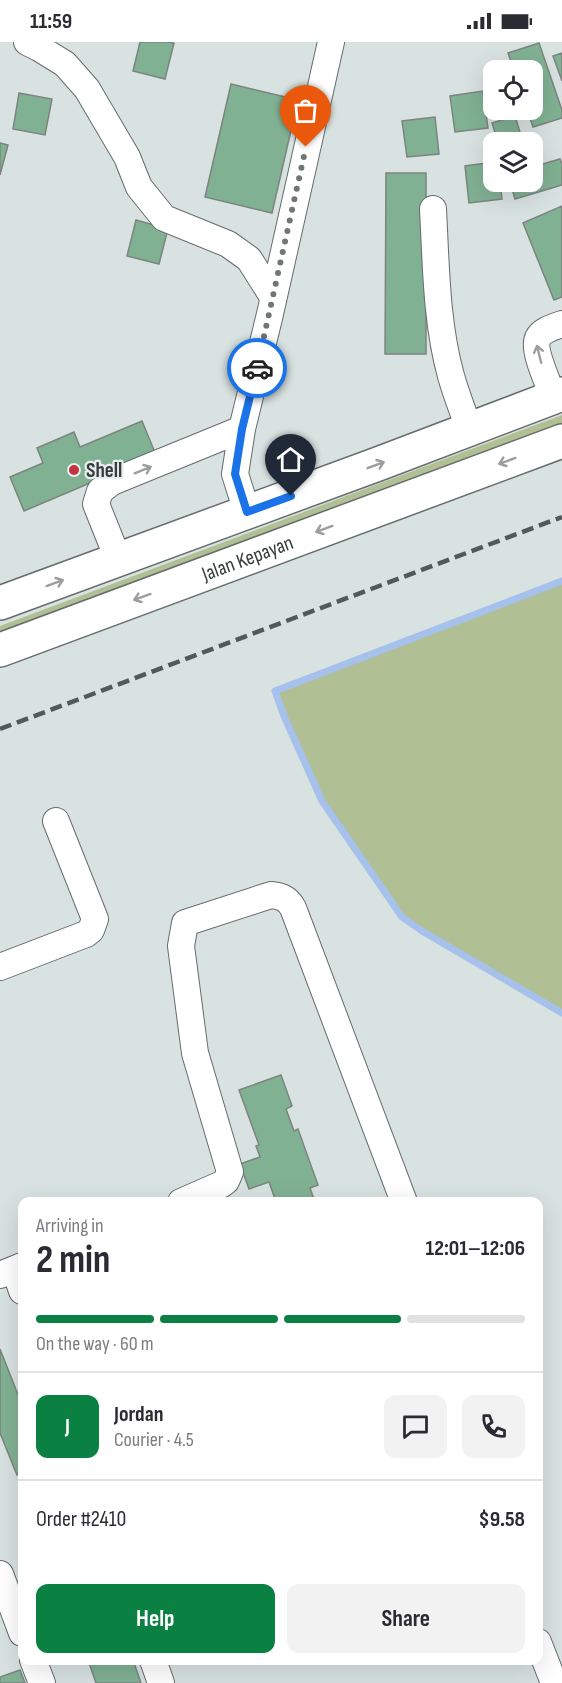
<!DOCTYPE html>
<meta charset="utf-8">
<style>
:root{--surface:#fff;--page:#f2f2f3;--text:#2b2b33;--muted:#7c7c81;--line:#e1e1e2;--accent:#0b8043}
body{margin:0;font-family:"Sofia Sans Condensed",sans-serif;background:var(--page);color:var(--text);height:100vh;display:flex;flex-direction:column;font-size:22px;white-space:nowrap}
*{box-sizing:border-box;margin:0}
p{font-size:20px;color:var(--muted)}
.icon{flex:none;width:33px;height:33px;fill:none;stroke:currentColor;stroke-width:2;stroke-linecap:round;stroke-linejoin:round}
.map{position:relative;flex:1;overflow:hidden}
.side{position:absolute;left:18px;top:1155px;width:525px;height:468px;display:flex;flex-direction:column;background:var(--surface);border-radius:12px;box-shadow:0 6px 24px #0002}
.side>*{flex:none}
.controls{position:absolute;left:483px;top:18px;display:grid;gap:12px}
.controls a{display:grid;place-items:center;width:60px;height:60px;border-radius:12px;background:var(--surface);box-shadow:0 6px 24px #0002;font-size:30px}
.pin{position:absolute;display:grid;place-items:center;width:51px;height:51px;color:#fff;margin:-62px -26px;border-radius:50% 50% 50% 0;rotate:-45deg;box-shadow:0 0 6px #0007}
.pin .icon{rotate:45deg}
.courier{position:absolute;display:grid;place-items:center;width:60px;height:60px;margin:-30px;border:4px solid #1a73e8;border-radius:50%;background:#fff;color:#222;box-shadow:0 2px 8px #0007}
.headline em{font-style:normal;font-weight:700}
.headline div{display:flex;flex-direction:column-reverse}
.headline{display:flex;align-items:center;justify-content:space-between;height:102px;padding:0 18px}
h1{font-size:39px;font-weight:700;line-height:45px}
.bar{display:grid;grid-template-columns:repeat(4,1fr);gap:9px 6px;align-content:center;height:72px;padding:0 18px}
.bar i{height:8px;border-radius:4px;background:var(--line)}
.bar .on{background:var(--accent)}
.bar p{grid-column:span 4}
.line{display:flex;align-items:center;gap:15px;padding:0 18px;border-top:2px solid var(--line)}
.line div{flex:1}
.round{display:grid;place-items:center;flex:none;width:63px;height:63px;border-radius:12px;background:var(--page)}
.cta{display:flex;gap:12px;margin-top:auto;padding:12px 18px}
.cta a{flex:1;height:69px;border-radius:12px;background:var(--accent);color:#fff;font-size:24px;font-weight:700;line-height:69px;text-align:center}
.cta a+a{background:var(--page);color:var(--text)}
.status{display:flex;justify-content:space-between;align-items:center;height:42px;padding:0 30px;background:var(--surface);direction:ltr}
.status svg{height:16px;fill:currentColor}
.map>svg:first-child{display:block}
.green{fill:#b1bf94}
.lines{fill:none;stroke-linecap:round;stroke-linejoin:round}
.stream{stroke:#a5c1ec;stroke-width:7}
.building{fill:#81b193;stroke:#7d8480;stroke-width:1.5}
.minor-casing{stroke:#656d6c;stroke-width:28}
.highway-casing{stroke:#656d6c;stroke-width:36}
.minor{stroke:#fff;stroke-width:26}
.highway{stroke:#fff;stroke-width:33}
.rail{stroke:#535858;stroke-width:4.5;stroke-dasharray:12 6;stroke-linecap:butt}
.oneway{stroke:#9c9e9e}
.done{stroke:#707676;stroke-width:6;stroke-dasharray:0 10.8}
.route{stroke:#1a73e8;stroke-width:8}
.poi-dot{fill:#c33342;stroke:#e5efee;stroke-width:2}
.labels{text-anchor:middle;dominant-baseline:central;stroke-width:4.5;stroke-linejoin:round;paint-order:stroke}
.poi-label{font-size:21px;font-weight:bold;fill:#383c3c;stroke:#e5efee;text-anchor:start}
.street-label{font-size:21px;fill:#383c3c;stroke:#e5efee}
</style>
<div class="status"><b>11:59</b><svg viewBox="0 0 49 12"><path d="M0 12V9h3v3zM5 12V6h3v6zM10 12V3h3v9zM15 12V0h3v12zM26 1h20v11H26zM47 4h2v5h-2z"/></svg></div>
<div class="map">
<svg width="562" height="1641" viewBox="0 0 562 1641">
<rect width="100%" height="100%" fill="#d8e2e1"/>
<path class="green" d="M562 373V381L192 521 0 592V584Z
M562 539V971L422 889 402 875 322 759 284 674 275 649Z"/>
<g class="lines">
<path class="stream" d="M562 539 275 649 284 674 322 759 402 875 422 889 562 971"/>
</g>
<path class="building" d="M140 0H168L174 1 165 37 133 29Z
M539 1 562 68V76L533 85 527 68H532V28H514L508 11Z
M562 11V39L553 14Z
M231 42 298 58 272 171 205 155Z
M483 49 488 86 455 90 450 54Z
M19 51 52 57 45 93 13 87Z
M515 74 523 100H498L492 81Z
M435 75 439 112 407 115 402 79Z
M0 101 8 103 0 133Z
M560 117 562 122V143L515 157 510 140H532V125Z
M494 120V140H500L502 157 469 161 465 124Z
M386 131H426V312H385Z
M562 164V255L554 258 523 181Z
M136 178 168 187 159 222 127 214Z
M142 379 156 413 24 469 10 435 43 421 37 406 74 390 80 405Z
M281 1033 292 1064 286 1067 294 1089 298 1087 318 1143 310 1146 315 1160H276L269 1140 249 1147 240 1122 260 1115 256 1104 259 1103 239 1048Z
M0 1307 22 1363V1431L17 1433 0 1391Z
M88 1618H133L141 1641H96Z
M20 1628 25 1641H0V1635Z"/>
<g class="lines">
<g class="minor-casing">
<path id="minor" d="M27 0 39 6 65 22 87 47 127 115 139 145 164 176 228 202 249 217 273 255
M433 167C436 222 436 280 451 334 456 352 463 369 469 387
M553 355C549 342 532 308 538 296 542 288 554 285 562 282
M247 470 235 432 242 387 270 272 331 0
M118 517 96 462 100 449 112 440 242 387
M0 925 86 892 91 888 95 877 56 779
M181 1160 222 1142 226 1139 230 1130 195 1011 181 904 185 881 271 853C282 854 288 857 293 866L404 1160
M15 1228 22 1249
M0 1233 22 1224
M0 1532 22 1591
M538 1600 554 1641
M33 1618 42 1641
M153 1618 161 1641"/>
</g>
<g class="highway-casing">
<g id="highway">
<path d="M0 561 378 422 562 352"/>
<path id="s1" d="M0 608 562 399"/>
</g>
</g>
<use href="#minor" class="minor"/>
<use href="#highway" class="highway"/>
<path class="rail" d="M0 687 562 475"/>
</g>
<defs><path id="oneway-shaft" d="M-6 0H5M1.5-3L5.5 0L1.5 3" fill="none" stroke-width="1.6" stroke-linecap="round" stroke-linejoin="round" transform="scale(1.5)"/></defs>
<g class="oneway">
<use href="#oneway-shaft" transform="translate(539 312) rotate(-104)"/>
<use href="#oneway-shaft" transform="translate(507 419) rotate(160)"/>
<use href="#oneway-shaft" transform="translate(376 423) rotate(-21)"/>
<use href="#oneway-shaft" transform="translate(143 428) rotate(-22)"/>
<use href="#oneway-shaft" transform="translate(324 487) rotate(160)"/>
<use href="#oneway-shaft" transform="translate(55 541) rotate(-20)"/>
<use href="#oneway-shaft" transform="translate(142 555) rotate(160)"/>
</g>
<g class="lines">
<path class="done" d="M257 326 306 105"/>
<path class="route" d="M257 326 242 387 235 432 247 470 291 454"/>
</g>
<circle class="poi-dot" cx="74" cy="428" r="6"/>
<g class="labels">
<g class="poi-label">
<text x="86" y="428">Shell</text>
</g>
<g class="street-label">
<text stroke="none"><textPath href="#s1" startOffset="264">Jalan Kepayan</textPath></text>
</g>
</g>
</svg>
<div class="controls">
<a><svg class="icon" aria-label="locate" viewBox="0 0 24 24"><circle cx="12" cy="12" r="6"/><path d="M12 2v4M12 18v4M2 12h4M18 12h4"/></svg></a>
<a><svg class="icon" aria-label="layers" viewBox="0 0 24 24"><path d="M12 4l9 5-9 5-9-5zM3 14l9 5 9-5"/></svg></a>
</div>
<div class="pin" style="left:306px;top:105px;background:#ea580c"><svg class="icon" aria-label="bag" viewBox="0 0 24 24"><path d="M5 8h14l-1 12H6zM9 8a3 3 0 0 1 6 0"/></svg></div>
<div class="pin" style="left:291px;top:454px;background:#1f2937"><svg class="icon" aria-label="home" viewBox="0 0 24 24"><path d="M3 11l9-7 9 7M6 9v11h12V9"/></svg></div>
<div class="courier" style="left:257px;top:326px"><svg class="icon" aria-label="car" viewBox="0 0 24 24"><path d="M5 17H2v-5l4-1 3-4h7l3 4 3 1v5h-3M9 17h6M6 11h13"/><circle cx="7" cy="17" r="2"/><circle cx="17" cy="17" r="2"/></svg></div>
<section class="side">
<div class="headline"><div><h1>2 min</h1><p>Arriving in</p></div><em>12:01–12:06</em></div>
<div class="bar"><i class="on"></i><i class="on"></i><i class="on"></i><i></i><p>On the way · 60 m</p></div>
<div class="line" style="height:108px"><b class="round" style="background:var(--accent);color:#fff">J</b><div><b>Jordan</b><p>Courier · 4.5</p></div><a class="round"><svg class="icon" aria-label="chat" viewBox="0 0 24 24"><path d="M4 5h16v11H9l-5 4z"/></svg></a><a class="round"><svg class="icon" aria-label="phone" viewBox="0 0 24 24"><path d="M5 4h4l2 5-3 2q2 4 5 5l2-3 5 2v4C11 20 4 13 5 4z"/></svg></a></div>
<div class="line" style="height:78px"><div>Order #2410</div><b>$9.58</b></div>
<div class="cta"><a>Help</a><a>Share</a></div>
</section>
</div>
